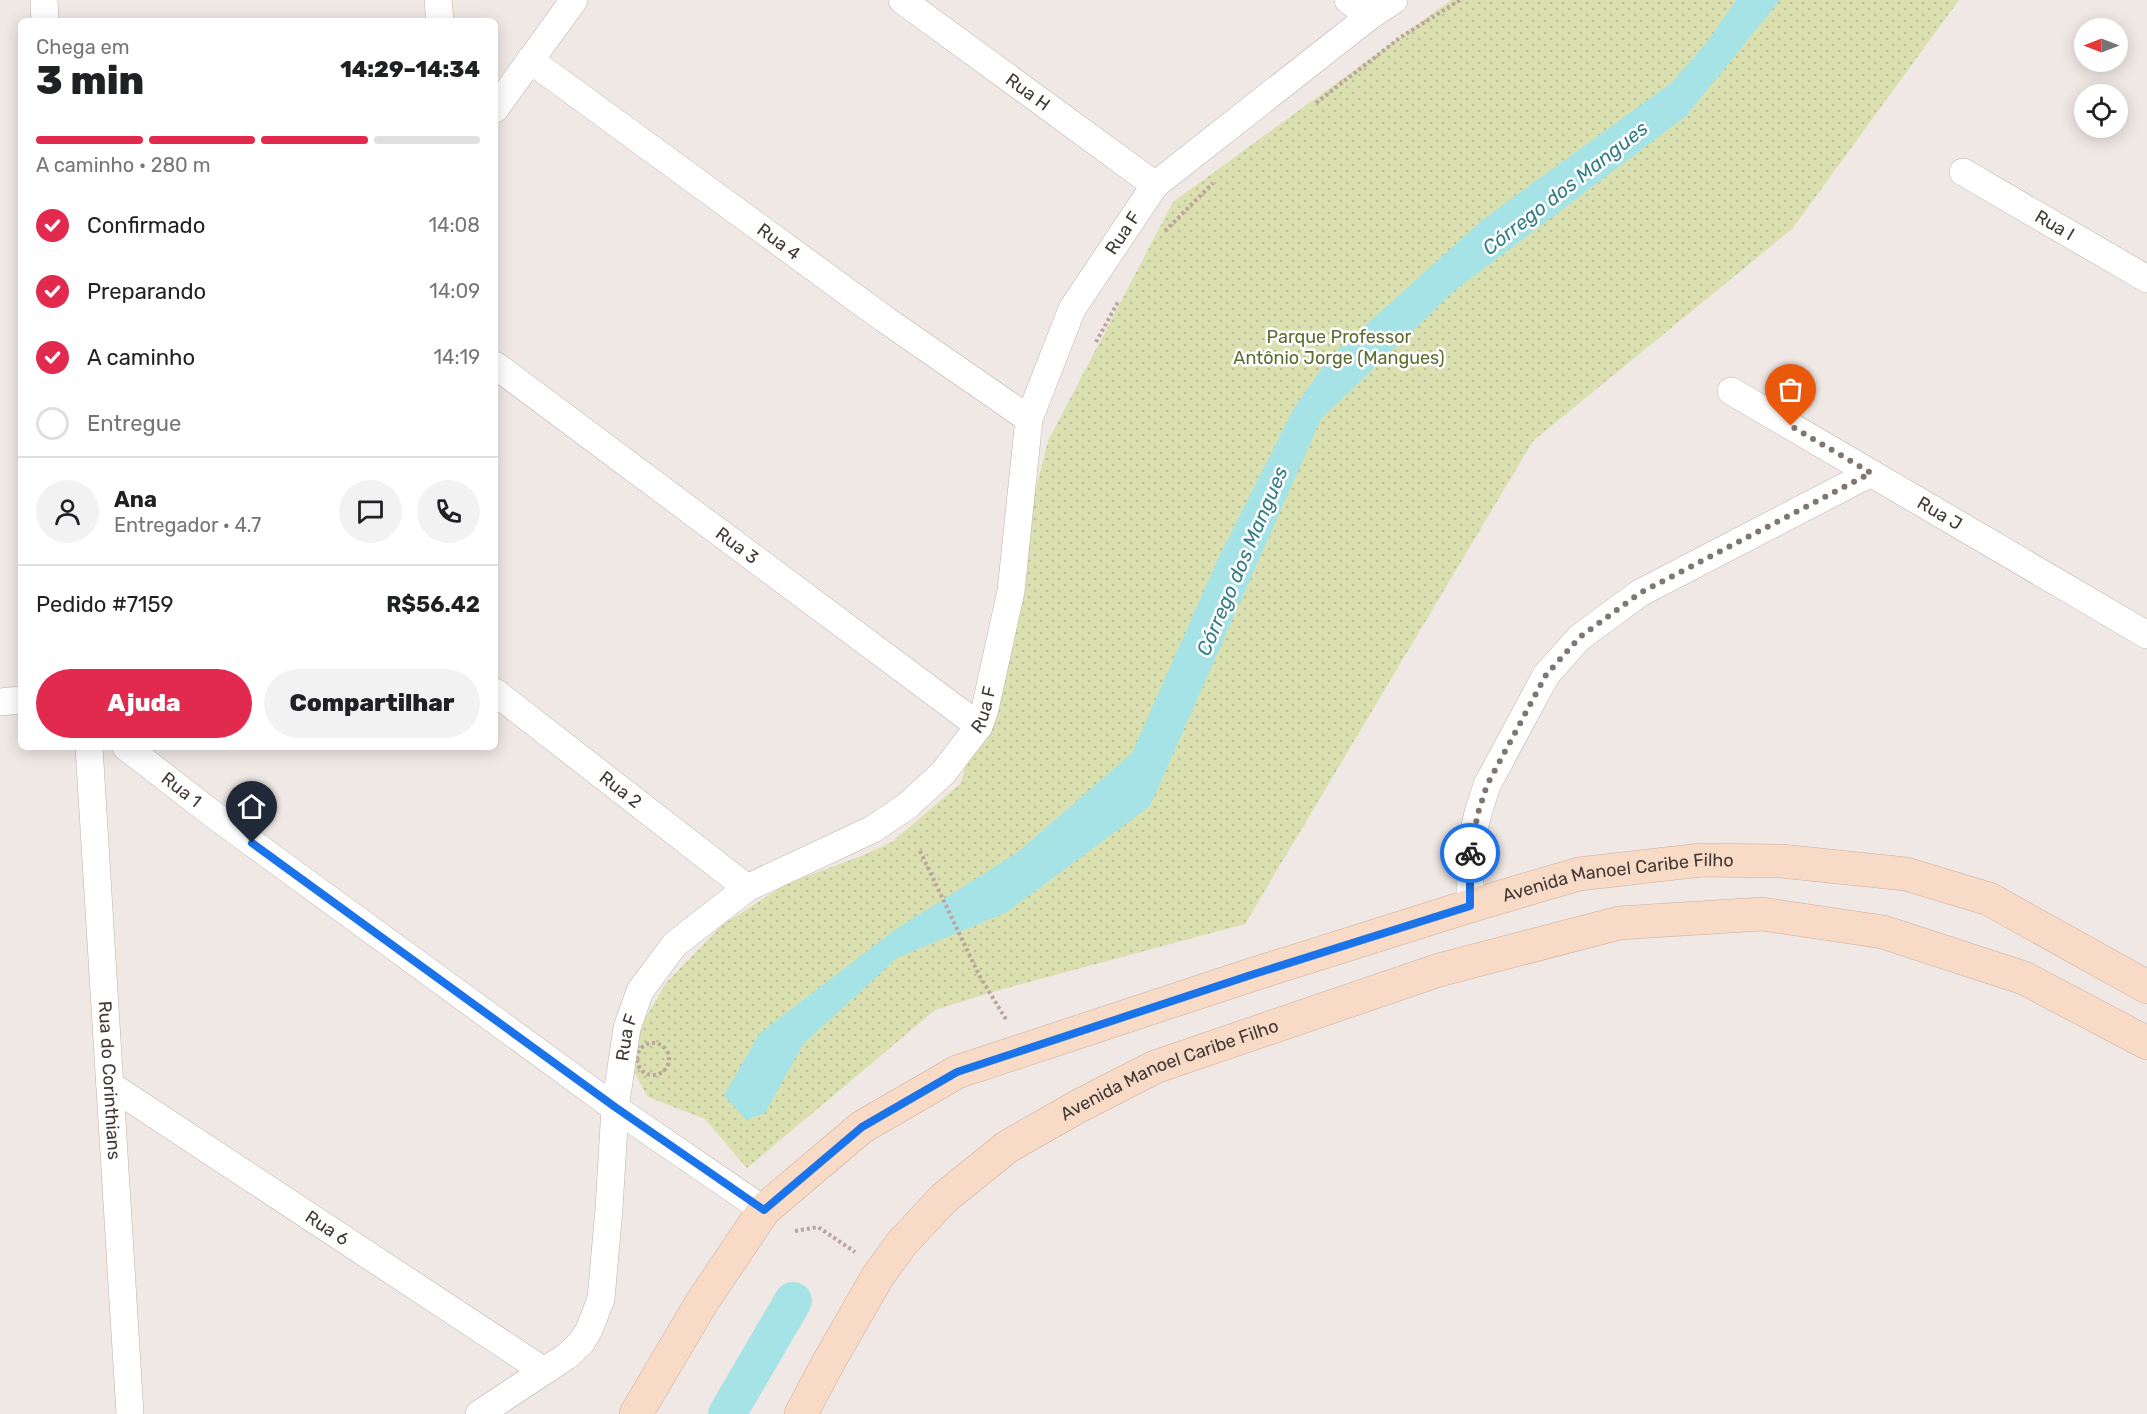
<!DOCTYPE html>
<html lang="pt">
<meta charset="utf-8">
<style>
:root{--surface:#fff;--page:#f2f2f2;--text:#202124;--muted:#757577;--line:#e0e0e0;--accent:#e22a4e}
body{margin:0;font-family:Rubik,sans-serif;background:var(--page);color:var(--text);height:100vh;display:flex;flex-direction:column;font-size:22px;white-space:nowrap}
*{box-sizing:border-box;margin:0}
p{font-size:20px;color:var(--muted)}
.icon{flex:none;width:33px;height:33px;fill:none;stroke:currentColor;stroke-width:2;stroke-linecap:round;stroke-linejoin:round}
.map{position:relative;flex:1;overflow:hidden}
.panel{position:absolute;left:18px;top:18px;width:480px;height:732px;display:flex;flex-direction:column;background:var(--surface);border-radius:9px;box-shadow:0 3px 15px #0003}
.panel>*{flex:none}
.needle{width:39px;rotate:270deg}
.controls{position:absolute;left:2074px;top:18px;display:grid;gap:12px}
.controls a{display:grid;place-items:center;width:54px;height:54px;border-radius:50%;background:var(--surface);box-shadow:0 3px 15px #0003;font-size:30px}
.pin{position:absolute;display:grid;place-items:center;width:51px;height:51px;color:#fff;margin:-62px -26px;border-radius:50% 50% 50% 0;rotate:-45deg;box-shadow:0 0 6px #0007}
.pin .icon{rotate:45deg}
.courier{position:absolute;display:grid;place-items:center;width:60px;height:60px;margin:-30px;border:4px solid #1a73e8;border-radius:50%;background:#fff;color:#222;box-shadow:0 2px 8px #0007}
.summary em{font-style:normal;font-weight:800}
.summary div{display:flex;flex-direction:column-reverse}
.summary{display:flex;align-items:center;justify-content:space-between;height:102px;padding:0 18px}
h1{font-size:39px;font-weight:800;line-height:45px}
.bar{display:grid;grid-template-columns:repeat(4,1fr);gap:9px 6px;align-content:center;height:72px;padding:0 18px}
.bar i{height:8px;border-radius:4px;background:var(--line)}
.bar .selected{background:var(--accent)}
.bar p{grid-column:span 4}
.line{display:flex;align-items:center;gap:15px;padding:0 18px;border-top:2px solid var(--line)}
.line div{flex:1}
.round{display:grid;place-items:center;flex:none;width:63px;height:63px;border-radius:32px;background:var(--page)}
ol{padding:0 18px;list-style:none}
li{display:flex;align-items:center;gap:18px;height:66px}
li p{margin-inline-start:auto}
li .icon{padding:6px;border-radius:50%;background:var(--accent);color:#fff;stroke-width:4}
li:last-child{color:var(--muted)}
li i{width:33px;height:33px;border:3px solid var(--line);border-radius:50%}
.primary-button{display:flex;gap:12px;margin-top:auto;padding:12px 18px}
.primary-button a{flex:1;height:69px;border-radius:36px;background:var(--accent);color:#fff;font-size:24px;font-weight:800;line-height:69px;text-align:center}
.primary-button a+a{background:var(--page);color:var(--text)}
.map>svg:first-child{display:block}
.grass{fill:url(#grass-dots)}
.water{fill:#a6e3e7}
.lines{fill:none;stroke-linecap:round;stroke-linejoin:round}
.canal{stroke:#a6e3e7;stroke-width:38}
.minor-casing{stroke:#bdb1ab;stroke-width:28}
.secondary-casing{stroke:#ceae9b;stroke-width:34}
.path{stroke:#baa49b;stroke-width:4;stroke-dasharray:3 3;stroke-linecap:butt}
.minor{stroke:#fff;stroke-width:27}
.secondary{stroke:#f8dbc6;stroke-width:33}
.done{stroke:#7f7672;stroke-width:6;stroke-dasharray:0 10.8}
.route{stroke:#1a73e8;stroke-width:8}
.labels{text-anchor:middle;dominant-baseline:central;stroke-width:5;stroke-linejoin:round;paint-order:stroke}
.street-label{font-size:18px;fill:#423835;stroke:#fff}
.park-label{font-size:18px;fill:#5b6c2f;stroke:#fff}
.water-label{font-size:20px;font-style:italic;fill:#337e84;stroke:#fff}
</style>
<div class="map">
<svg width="2147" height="1414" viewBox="0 0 2147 1414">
<defs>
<pattern id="grass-dots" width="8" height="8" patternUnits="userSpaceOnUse" patternTransform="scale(1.5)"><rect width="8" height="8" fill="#dbe0b1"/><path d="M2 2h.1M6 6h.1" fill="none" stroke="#bdc199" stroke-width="1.8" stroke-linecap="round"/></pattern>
</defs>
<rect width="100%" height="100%" fill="#f0e8e4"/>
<path class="grass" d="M1451 0H1959L1792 229 1533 441 1245 924 996 991 935 1010 747 1168 705 1119 648 1097 630 1065 639 1029 666 983 722 925 788 883 859 857 892 842 961 783 1048 441 1173 202Z"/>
<path class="water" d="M1736 0H1780L1686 116 1454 291 1321 419 1150 806 1007 912 897 958 803 1044 765 1113 746 1120 724 1095 760 1033 896 929 1018 852 1132 753 1218 559 1294 408 1329 358 1486 217 1671 83 1708 41Z"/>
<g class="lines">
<path class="canal" d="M727 1414 793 1301"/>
<g class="minor-casing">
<g id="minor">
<path d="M44 0 45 21"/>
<path d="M438 0 440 21"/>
<path id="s1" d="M902 0 1155 185"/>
<path d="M1348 0 1370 16"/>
<path id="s2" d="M530 60 883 318 1029 419"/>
<path d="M495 109 574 0"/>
<path id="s3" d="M1963 172 2147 279"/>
<path id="s4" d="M495 365 979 726"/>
<path id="s5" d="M1731 391 2147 635"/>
<path id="s6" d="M495 692 747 888"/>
<path d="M0 702 21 700"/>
<path id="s7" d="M89 747 130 1414"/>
<path id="s8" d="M126 747 214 815 615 1108 764 1210"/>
<path d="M1470 906V847L1478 813 1487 785 1546 675 1580 637 1640 593 1871 473"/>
<path id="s9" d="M110 1085 544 1371"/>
<path id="s10" d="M479 1414 567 1356 581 1343 589 1330 601 1299 609 1209 615 1108 627 1028 640 991 675 944 747 888 873 829 907 806 943 773 979 726 985 709 1011 591 1029 419 1072 309 1155 185 1370 16 1394 0"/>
</g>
</g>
<g class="secondary-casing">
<g id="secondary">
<path id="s11" d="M636 1414 702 1302 764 1210 862 1127 957 1072 1251 975 1470 906 1579 874 1701 860 1781 861 1906 874 1989 899 2147 987"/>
<path id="s12" d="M801 1414 828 1363 878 1276 902 1243 944 1198 1007 1147 1077 1107 1155 1067 1439 970 1619 923 1762 914 1883 932 2024 978 2147 1043"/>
</g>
</g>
<path class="path" d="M1316 103 1401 37 1460 0
M1165 231 1213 183
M1096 342 1118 302
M920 851 979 975 1007 1021
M637 1059a16 16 0 1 1 32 0a16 16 0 1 1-32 0Z
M795 1231 818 1227 855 1252"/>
<use href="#minor" class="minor"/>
<use href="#secondary" class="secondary"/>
</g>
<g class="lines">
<path class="done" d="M1470 853 1478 813 1487 785 1546 675 1580 637 1640 593 1871 473 1791 426"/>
<path class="route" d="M252 843 615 1107 764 1210 862 1127 957 1072 1251 975 1470 906V853"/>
</g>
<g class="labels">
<g class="street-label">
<text stroke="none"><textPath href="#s1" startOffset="156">Rua H</textPath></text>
<text stroke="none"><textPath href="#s3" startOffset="106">Rua I</textPath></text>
<text stroke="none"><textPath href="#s10" startOffset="1444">Rua F</textPath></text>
<text stroke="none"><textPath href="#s2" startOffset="308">Rua 4</textPath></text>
<text stroke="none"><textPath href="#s5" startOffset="242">Rua J</textPath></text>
<text stroke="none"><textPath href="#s4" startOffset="302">Rua 3</textPath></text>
<text stroke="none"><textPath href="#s10" startOffset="940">Rua F</textPath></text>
<text stroke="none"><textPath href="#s8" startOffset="70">Rua 1</textPath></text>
<text stroke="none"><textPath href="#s6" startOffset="159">Rua 2</textPath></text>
<text stroke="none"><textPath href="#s11" startOffset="1170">Avenida Manoel Caribe Filho</textPath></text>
<text stroke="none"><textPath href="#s10" startOffset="436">Rua F</textPath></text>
<text stroke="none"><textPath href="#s12" startOffset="522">Avenida Manoel Caribe Filho</textPath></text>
<text stroke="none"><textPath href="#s7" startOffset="334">Rua do Corinthians</textPath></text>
<text stroke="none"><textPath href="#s9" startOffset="260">Rua 6</textPath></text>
</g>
<g class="park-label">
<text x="1339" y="337">Parque Professor<tspan x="1339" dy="21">Antônio Jorge (Mangues)</tspan></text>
</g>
<g class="water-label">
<text transform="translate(1565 188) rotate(-38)">Córrego dos Mangues</text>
<text transform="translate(1242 561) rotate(-67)">Córrego dos Mangues</text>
</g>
</g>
</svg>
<div class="controls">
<a><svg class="needle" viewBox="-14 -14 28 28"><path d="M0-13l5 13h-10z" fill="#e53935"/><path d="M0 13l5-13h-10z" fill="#757577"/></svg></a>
<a><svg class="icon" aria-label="locate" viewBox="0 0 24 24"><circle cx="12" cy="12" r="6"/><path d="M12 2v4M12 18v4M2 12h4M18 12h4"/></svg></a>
</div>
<div class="pin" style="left:1791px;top:426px;background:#ea580c"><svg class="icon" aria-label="bag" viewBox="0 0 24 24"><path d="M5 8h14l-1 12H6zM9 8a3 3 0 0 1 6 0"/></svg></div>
<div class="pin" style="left:252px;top:843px;background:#1f2937"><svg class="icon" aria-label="home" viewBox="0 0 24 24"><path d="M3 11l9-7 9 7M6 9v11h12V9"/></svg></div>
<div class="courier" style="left:1470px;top:853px"><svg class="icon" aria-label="bike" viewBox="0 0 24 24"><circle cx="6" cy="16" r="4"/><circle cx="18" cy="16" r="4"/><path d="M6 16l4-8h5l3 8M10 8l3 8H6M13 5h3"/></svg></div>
<section class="panel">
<div class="summary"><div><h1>3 min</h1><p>Chega em</p></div><em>14:29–14:34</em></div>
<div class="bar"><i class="selected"></i><i class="selected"></i><i class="selected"></i><i></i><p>A caminho · 280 m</p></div>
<ol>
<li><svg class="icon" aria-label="check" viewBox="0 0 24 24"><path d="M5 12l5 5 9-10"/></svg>Confirmado<p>14:08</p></li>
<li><svg class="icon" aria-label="check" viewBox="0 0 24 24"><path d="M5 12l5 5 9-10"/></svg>Preparando<p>14:09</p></li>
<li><svg class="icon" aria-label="check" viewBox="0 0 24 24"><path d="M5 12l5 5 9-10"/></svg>A caminho<p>14:19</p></li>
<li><i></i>Entregue</li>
</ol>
<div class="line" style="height:108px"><a class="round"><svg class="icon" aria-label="person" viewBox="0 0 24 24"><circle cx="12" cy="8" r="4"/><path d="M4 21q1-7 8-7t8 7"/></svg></a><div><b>Ana</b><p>Entregador · 4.7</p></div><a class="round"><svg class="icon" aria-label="chat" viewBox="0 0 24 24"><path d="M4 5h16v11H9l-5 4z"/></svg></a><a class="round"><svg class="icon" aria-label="phone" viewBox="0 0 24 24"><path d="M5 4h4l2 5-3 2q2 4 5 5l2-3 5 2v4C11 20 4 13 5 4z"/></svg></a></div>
<div class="line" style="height:78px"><div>Pedido #7159</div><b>R$56.42</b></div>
<div class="primary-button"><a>Ajuda</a><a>Compartilhar</a></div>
</section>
</div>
